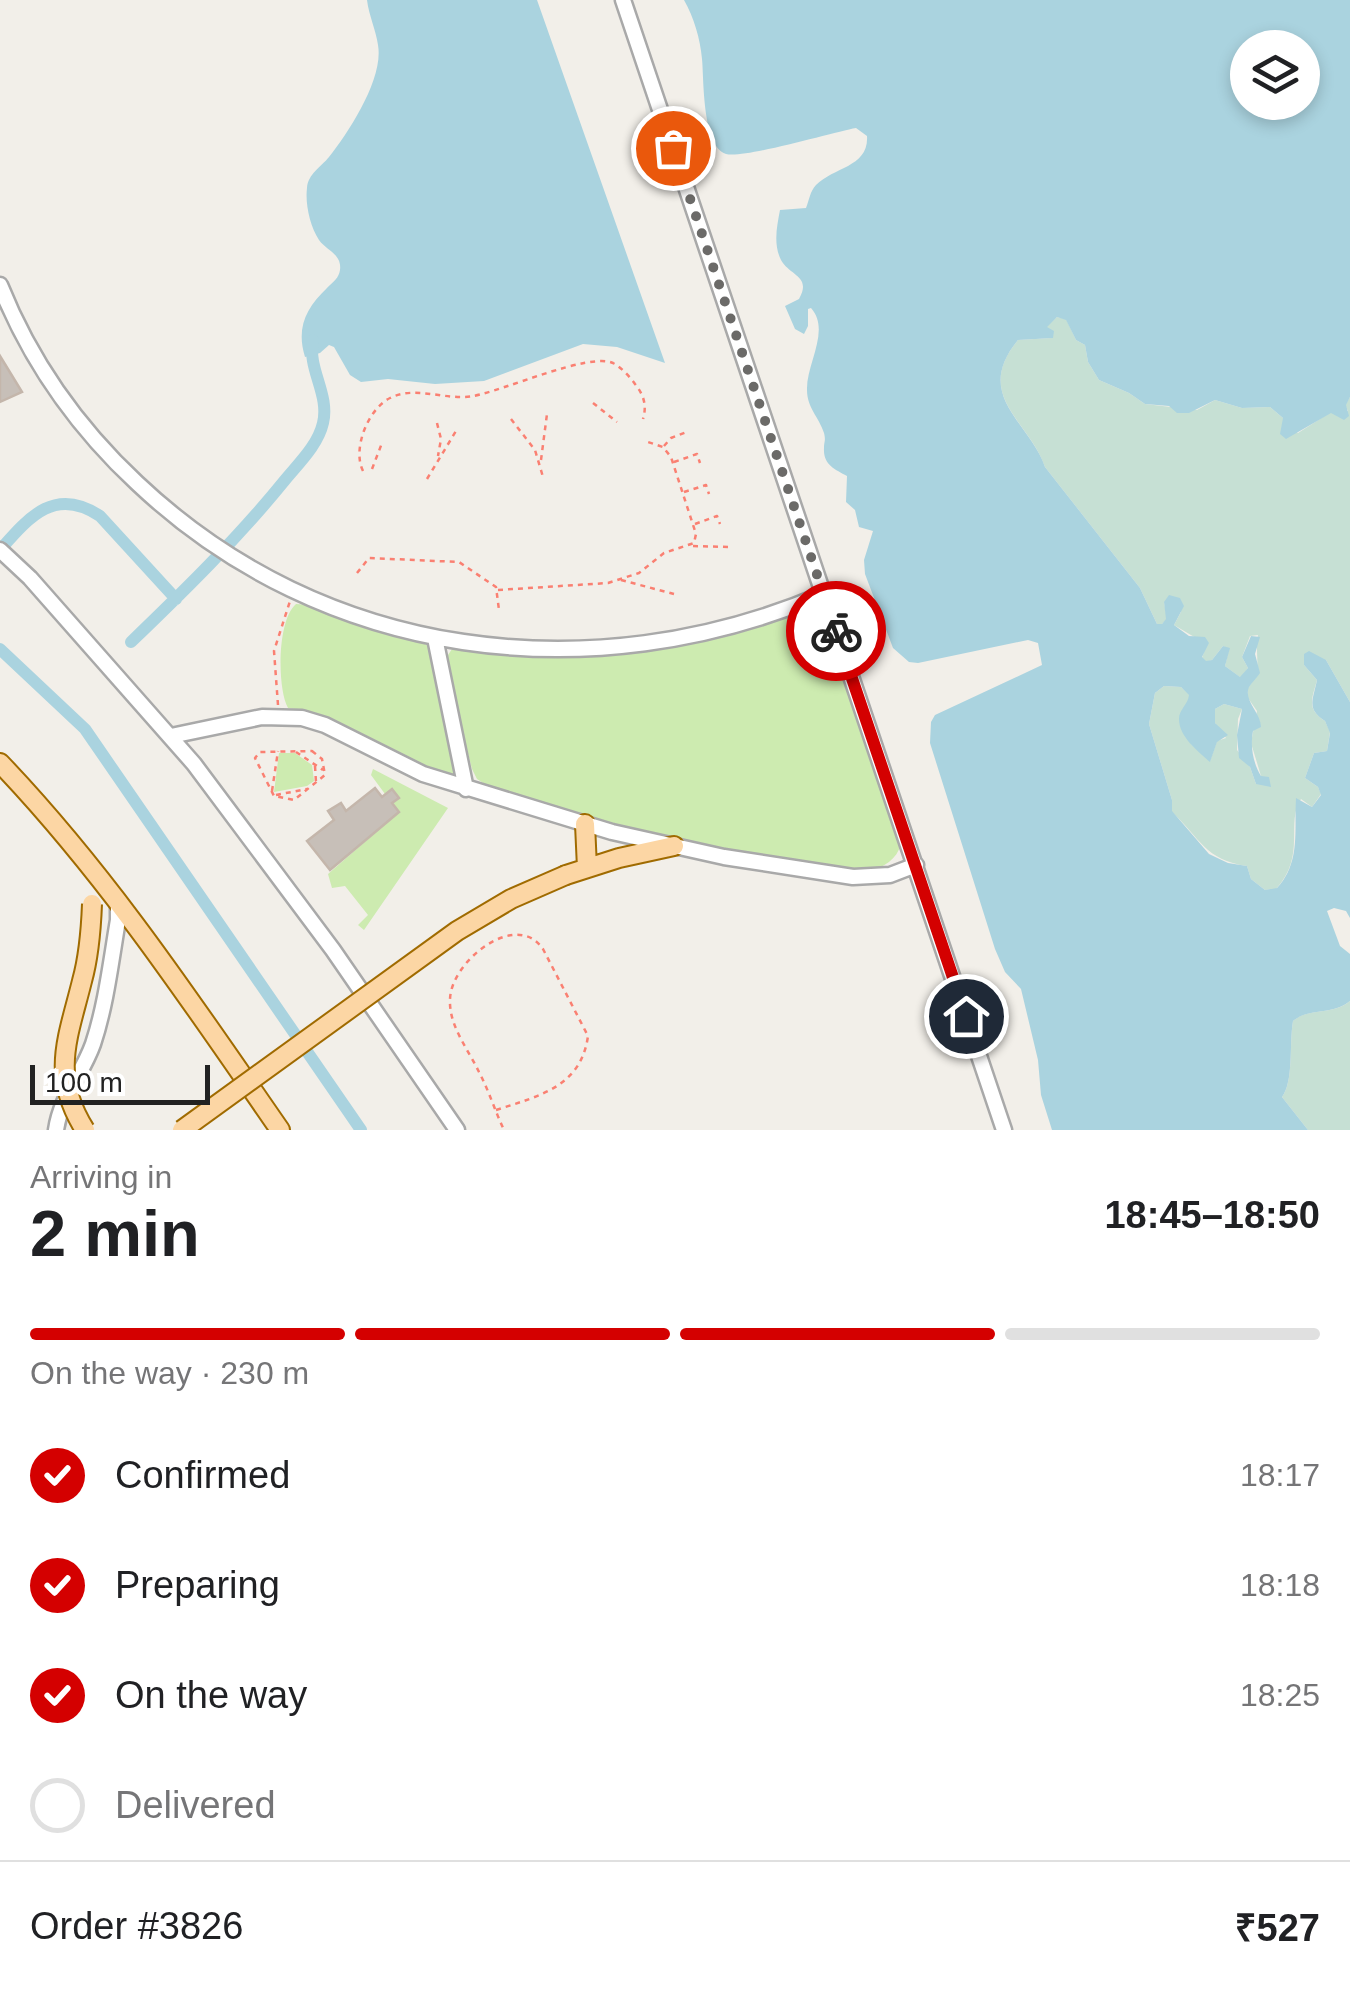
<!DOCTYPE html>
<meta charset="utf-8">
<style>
:root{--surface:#fff;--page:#f6f6f6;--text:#202124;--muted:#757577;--line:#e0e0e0;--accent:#d40000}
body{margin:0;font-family:Helvetica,sans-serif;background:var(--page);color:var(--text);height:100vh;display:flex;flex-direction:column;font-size:38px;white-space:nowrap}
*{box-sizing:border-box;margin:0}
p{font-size:32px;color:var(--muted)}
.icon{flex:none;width:55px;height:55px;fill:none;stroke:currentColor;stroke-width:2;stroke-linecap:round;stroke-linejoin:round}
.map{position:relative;height:1130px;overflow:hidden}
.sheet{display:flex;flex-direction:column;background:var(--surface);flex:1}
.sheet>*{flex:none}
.tools{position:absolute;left:1230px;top:30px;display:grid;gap:20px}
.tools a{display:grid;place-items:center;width:90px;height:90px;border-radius:50%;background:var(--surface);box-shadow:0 5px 15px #0003;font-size:50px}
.scale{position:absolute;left:30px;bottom:25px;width:180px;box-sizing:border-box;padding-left:10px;border:5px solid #222;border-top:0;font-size:28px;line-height:35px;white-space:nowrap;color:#222;-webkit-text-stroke:8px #fff;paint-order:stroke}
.pin{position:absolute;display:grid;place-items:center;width:85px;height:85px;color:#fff;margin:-42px;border:5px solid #fff;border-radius:50%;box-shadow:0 2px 10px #0007}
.courier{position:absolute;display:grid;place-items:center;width:100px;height:100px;margin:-50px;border:8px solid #d40000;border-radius:50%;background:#fff;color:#222;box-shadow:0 2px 12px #0007}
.overview em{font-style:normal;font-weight:600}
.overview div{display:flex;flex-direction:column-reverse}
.overview{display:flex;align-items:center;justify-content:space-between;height:170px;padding:0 30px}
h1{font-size:65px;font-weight:600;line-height:75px}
.bar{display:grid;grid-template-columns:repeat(4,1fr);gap:15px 10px;align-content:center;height:120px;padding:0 30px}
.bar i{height:12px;border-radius:8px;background:var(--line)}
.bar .on{background:var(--accent)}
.bar p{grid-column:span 4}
.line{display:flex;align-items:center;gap:25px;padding:0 30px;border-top:2px solid var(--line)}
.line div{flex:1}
ol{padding:0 30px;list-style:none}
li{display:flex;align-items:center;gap:30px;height:110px}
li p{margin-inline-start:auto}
li .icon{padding:10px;border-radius:50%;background:var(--accent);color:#fff;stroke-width:4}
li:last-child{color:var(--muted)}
li i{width:55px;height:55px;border:5px solid var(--line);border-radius:50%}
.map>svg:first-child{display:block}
.grass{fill:#cdebb0}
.wetland{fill:#c6e0d4}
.water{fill:#aad3df;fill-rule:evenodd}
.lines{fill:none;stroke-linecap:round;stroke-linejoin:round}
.canal{stroke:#aad3df;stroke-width:12}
.building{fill:#c7bfb8;stroke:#c4b6ab;stroke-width:2.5}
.minor-casing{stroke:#a9a9a9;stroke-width:19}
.major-casing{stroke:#a06b00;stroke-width:22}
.path{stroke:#fa8072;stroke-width:2.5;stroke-dasharray:5 5;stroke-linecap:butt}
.minor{stroke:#fff;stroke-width:14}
.major{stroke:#fcd6a4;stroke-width:18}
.major-bridge-casing{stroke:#a06b00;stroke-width:22;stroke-linecap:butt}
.major-bridge{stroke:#fcd6a4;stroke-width:18}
.done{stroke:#6b6a68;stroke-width:10;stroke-dasharray:0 18}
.route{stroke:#d40000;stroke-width:12}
</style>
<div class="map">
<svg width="1350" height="1130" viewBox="0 0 1350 1130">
<rect width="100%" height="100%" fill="#f2efe9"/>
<path class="grass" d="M296 604C316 604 330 616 348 622 373 632 412 632 432 649L456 767 454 774C426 778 356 730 326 717 314 712 301 710 288 708 277 688 277 620 296 604Z
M798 611 824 614 901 844C897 859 884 868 868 871 846 875 821 867 799 864 696 849 597 820 497 792L477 779 472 769 444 661 452 649C487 650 523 658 559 657 641 656 720 636 798 611Z
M279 753H295L312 765 314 781 307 786 274 792Z
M373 769 448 808 364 930 358 925 368 915 345 886 332 888 328 874 399 812 392 803 399 797 392 789 385 794 371 775Z"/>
<path class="wetland" d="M1057 317 1066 319 1076 340 1085 345 1088 362 1099 380 1129 393 1145 404 1197 410 1215 400 1242 408 1270 407 1283 418V425L1298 433 1331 412 1348 411 1345 405 1350 397V702L1326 660 1304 665 1317 680C1312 699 1306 709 1325 721L1330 732 1327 751 1314 753 1305 778 1318 787 1321 794 1312 807 1301 799C1285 823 1307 855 1276 889L1265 890 1251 879 1247 866C1205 860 1200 838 1172 812V800L1149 724 1155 693 1164 686 1181 687 1190 695 1188 704 1182 710 1191 744 1210 761 1217 741 1226 738 1215 723V709L1224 704 1242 709 1238 719 1237 750 1250 767 1256 784 1261 776 1251 743 1257 711 1248 698 1247 689C1264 669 1254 659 1258 635L1250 636 1242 657 1248 668 1241 678 1225 666 1229 649 1223 646 1212 660 1206 662 1202 658 1205 649 1196 638 1174 625 1181 612 1164 602 1167 619 1162 624H1157L1140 588 1045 467C1030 421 972 396 1018 340L1052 338 1046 327Z
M1350 1001V1130H1308L1282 1097C1294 1081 1289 1044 1293 1021 1309 1007 1333 1016 1350 1001Z"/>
<path class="water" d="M367 0H537L665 363 617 347 583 344 484 381 435 384 388 379 361 382 350 375 334 347 329 345 320 353 305 357C296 328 306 308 327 288 333 282 339 278 340 270 342 254 327 251 319 240 310 226 305 204 307 188 308 174 321 167 329 157 349 132 384 78 378 45 376 30 369 16 367 0Z
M684 0H1350V397L1346 405 1349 416 1344 420 1331 413 1286 439 1280 434 1283 418 1270 407 1242 408 1215 400 1189 413H1177L1169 406 1145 404 1129 393 1099 380 1088 362 1085 345 1076 340 1066 320 1057 317 1047 327 1054 331 1053 338 1018 340C972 396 1030 422 1045 467L1140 588 1157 624H1162L1166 619 1164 602 1169 595 1180 598 1184 606 1174 625 1189 636 1205 637 1209 643 1202 657 1206 661 1212 660 1223 646 1230 648 1225 666 1240 677 1248 668 1242 657 1251 636 1260 637 1255 654 1260 673C1257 678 1252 682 1249 687 1243 700 1261 713 1261 727L1253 731C1250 746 1253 763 1261 776L1269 777 1271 787 1256 784 1250 767 1239 758 1237 735 1242 709 1224 704 1215 709V723L1228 735 1217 742 1210 762C1198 751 1179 737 1179 719 1179 709 1188 705 1189 695L1181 687 1164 686 1155 693 1149 724 1172 800V811L1209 854 1228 863 1247 866 1251 879 1265 890 1277 888C1301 862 1294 830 1296 798L1312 807 1321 795 1318 787 1305 778 1314 753 1327 751 1330 733 1325 721C1306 709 1313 700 1317 680L1304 665V654L1309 651 1326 660 1350 702V918L1346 911 1334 908 1327 911 1340 946 1350 954V1001C1332 1016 1310 1007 1293 1021 1289 1044 1294 1081 1282 1097L1308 1130H1052L1041 1095 1038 1060 1021 989 1005 972 995 949 930 743 931 722 935 715 1042 665 1038 643 1028 640 918 663 909 662 893 648 865 574 864 560 873 531 859 527 855 510 846 502 847 476C835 469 823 465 824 448 824 441 826 441 824 433 819 417 807 408 807 390 806 364 831 330 811 308L808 309V326L804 334 795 329 785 306 799 299C812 276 790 276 781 260 773 244 777 226 780 210L806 208C809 201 810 191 816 185 834 167 869 167 867 136L856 128C834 132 743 159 726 154 702 146 704 79 702 59 700 38 694 18 684 0ZM1248 48H1302V102H1248Z"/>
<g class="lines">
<path class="canal" d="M0 550C29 517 55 486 100 516L176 599
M131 642C185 590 238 538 285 480 299 463 318 445 323 423 330 394 307 369 313 340
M0 649 85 729 361 1130"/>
</g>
<path class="building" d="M0 356 22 392 0 402Z
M375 788 382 797 392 789 399 798 392 803 399 812 330 870 307 841 334 820 328 811 341 803 346 811Z"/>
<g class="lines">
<g class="minor-casing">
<path id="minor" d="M623 0 1004 1130
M0 285C30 360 78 428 137 483 324 660 591 693 824 594
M0 550 30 578 194 764 333 950 457 1130
M435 638 466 789
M171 736 262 717 302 718 325 725 423 774 612 832 724 857 853 877 890 875 916 865
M56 1130C61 1096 82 1075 93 1044 106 1005 111 961 118 920V902"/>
</g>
<g class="major-casing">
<path id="major" d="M0 763C107 875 192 1003 280 1130
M585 824 587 868
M566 875 619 858 674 846"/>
</g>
<path class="path" d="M593 403 617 422
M511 419 535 450 543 477
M437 423 441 439 438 456
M664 446 671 438 689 431
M541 460 547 414
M674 462 697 454 700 463
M372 469 382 443
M363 471C352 449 368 409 390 398 415 385 446 401 473 396 503 391 589 352 613 363 621 367 630 377 635 384 644 395 647 406 643 419
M427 479 456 431
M684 492 706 485 709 494
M695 524 717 516 720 524
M693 546 731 547
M357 573 369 558 459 562 496 587 499 610
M621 580 674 594
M498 590 608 583 639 573 664 553 694 543 696 534 671 457 663 447 648 442
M278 705 274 651 290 601
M312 751 322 759 325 775 294 800 274 796 255 758 260 752Z
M296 752 323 770
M315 766 316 782
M272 791 278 751
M276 795 307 789
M496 1110C539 1096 581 1087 588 1036L543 949C516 909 450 962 450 1000 449 1026 468 1049 479 1072 489 1091 495 1111 504 1130"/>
<use href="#minor" class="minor"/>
<use href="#major" class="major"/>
<g class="major-bridge-casing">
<path id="major-bridge" d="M85 1130C50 1075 68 1038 82 981 89 956 91 930 92 904
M182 1130 457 931 511 899 566 875"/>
</g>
<use href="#major-bridge" class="major-bridge"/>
</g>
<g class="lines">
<path class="done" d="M673 148 836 631"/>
<path class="route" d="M836 631 966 1016"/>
</g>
</svg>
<div class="tools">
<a><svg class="icon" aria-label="layers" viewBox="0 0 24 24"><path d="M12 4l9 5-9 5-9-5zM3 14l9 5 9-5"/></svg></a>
</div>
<div class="scale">100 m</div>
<div class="pin" style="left:673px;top:148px;background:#ea580c"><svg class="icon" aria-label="bag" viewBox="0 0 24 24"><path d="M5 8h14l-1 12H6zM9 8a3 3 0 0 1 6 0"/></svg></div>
<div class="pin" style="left:966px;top:1016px;background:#1f2937"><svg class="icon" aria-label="home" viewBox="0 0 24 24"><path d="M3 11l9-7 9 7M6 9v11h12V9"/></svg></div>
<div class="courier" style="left:836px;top:631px"><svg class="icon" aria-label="bike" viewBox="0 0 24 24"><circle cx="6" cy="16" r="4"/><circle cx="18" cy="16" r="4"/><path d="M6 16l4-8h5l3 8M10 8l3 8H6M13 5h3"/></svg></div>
</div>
<section class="sheet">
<div class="overview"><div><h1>2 min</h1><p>Arriving in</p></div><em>18:45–18:50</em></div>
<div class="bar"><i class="on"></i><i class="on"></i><i class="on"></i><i></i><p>On the way · 230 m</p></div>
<ol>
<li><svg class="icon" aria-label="check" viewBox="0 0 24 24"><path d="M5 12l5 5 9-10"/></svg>Confirmed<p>18:17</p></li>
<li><svg class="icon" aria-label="check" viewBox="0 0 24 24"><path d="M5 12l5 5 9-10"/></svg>Preparing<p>18:18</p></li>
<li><svg class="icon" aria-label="check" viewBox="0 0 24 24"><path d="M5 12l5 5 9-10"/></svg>On the way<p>18:25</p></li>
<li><i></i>Delivered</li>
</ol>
<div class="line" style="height:130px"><div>Order #3826</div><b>₹527</b></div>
</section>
